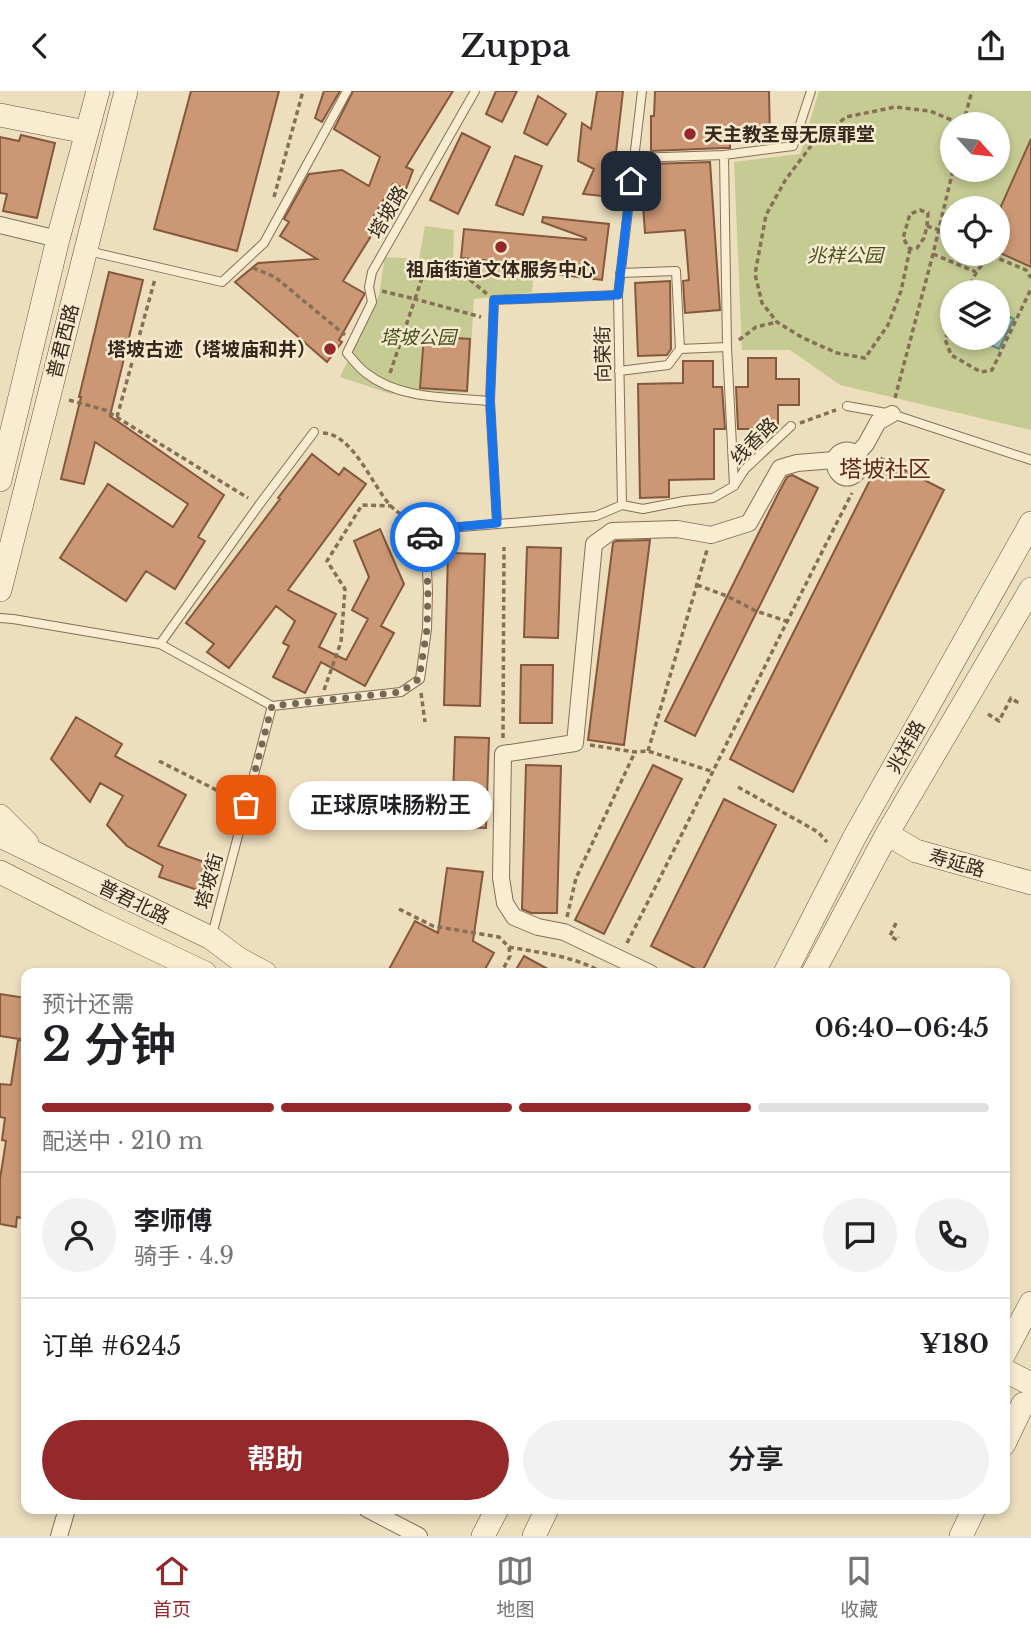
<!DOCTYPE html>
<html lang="zh">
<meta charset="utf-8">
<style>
:root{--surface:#fff;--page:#f2f2f2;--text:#202124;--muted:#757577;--line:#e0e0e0;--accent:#94282a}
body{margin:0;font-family:"Libre Baskerville","Noto Sans SC",serif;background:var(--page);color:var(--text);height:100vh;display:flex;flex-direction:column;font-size:26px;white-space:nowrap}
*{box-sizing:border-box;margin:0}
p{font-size:23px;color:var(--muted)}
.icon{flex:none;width:38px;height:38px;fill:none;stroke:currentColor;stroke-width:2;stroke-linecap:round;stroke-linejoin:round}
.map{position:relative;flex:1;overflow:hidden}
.sheet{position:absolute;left:21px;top:877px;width:989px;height:546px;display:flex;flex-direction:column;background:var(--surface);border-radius:14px;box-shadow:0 4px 10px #0003}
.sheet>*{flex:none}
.needle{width:46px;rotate:117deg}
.fabs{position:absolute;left:940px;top:21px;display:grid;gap:14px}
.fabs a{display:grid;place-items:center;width:70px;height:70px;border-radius:50%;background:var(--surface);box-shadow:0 4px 10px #0003;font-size:35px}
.pin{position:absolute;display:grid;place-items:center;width:60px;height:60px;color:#fff;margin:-30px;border-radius:14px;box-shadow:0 4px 10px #0006}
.courier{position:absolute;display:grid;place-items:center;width:70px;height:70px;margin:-35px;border:5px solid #1a73e8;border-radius:50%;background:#fff;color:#222;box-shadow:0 2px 9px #0007}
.bubble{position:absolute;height:49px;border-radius:24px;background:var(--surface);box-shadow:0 4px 10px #0003;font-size:23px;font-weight:600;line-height:49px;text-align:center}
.overview em{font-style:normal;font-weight:600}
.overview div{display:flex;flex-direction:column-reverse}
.overview{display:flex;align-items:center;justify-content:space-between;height:119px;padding:0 21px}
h1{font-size:46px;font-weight:600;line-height:52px}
.bar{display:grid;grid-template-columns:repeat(4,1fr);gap:10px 7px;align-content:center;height:84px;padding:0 21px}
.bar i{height:9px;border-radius:5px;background:var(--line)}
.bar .on{background:var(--accent)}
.bar p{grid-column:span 4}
.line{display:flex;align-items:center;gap:18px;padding:0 21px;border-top:2px solid var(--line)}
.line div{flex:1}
.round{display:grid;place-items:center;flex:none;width:74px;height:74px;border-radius:37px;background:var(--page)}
.primary-button{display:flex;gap:14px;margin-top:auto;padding:14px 21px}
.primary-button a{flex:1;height:80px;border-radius:42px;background:var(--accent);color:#fff;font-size:28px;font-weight:600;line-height:80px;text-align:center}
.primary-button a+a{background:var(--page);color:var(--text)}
header{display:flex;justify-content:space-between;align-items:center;height:91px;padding:0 21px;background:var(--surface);font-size:32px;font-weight:600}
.menu{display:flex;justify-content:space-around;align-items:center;height:98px;border-top:2px solid var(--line);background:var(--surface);font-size:19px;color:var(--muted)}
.menu a{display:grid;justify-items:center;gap:4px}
.menu .on{color:var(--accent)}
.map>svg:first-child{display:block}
.green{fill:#c5cb93;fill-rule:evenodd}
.water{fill:#a2bfb6;stroke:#698c83;stroke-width:2}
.building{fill:#cc9774;stroke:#84583d;stroke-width:2}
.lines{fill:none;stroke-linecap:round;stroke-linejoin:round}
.lane-casing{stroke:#856f57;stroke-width:10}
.street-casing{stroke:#856f57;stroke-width:18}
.secondary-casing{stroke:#67503b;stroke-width:24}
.path{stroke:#856f57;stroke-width:3.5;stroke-dasharray:5 3.5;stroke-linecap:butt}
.lane{stroke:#f8ecd1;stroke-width:8}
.street{stroke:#f8ecd1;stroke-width:16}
.secondary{stroke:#f8ecd1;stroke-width:23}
.done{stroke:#756855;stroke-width:7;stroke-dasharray:0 12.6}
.route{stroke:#1a73e8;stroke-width:9}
.poi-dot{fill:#94282a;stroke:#f5e9ce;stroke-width:2.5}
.labels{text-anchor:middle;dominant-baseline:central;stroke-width:5;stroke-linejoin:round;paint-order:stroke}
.poi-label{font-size:19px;font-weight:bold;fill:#35281c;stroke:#f5e9ce;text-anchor:start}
.street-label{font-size:19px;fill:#35281c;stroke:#f5e9ce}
.park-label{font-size:19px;font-style:italic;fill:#465122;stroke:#f5e9ce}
.quarter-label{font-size:23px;fill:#61291b;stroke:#f5e9ce}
</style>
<header><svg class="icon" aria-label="back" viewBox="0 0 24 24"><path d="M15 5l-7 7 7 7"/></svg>Zuppa<svg class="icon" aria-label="share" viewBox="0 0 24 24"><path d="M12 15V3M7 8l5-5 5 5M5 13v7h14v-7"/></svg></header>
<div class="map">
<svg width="1031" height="1445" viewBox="0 0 1031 1445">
<rect width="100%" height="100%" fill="#eddebe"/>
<path class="green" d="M819 0H1031V339L840 294 790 259H742L734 71 800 63ZM952 33H998V79H952ZM952 117H998V163H952ZM952 201H998V247H952Z
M425 135 454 139 453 172 534 181 532 201 474 208 468 302 418 300 391 303 340 286 379 204 385 166 419 168Z"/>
<path class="water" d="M1004 223 1014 228 999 258 976 247H998V226Z"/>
<path class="building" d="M191 0H279L237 160 154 138Z
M324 0H340L322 31 315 27Z
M353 0H453L406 76 413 79 406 98 393 93 369 133 376 137 343 190 364 202V204L339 249 342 251 327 271 235 191 258 172 317 168 280 145 289 131 284 128 309 83 342 79 369 95 380 66 334 38Z
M496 0H517L502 31 486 23Z
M597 0H623L611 106 583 103 594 78 578 70 582 32 591 38Z
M655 0H769L770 49 730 50V57H723L651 60V25H654Z
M538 5 566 23 547 54 524 42Z
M462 42 490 56 458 123 430 109Z
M21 44 55 52 37 127 3 120 7 103 0 102V46L19 50Z
M1031 48V176L998 161V122Z
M515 65 542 75 523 124 496 114Z
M710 71 720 219 685 222 683 190 689 189 685 139 645 142 641 86 651 85V73Z
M543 126 609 133 602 189 560 184 561 176 461 167 464 138 586 149V147L542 131Z
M109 181 143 189 110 325 224 404 198 446 205 450 175 498 146 480 126 510 60 467 108 393 173 436 188 413 95 351 84 393 61 388 81 306H79Z
M670 190 671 258 667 264 638 265 635 192Z
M424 245 470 248 467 300 420 297Z
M748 267H776V288H799V314H778V338H738L736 296H748Z
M683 270H713V296H722L725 338H714V388L669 389V406L640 407 638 293 683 292Z
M312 363 339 384 344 377 366 393 288 499 336 523 319 556 346 569 368 528 352 519 369 486 354 450 380 438 404 493 381 535 394 542 365 595 321 571 305 602 273 586 289 555 283 552 295 530 276 515 229 577 207 561 214 553 186 532 280 408 278 407Z
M881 367 944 399 793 701 730 668Z
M792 384 818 397 695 645 665 630 779 401 787 386Z
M650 449 624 654 588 649 613 452 616 450Z
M527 456 561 457 558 547 524 546Z
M448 462 485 463 480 615 444 614Z
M521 574H553L552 632H520Z
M76 626 122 653 115 665 186 704 158 755 216 775 206 802 159 786 163 775 127 755 107 734 123 705 100 692 90 711 51 668Z
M455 646 489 647 486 737 452 736Z
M526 674 561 675 557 822H531L522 818Z
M653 674 682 688 604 843 575 829Z
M724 708 776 734 702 881 651 855Z
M447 777 483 781 473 850 494 862 483 882H387L415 830 438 842Z
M524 865 555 882H514Z
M0 903 26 907V949L0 945Z
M18 949 26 950V1044L23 1064 26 1065V1128L17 1126 16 1136 0 1133V1088L6 1050 2 1049 5 1027 0 1026V993L11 994Z"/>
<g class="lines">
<g class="lane-casing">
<path id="lane" d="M475 0 372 181 369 196 372 211 347 262C353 269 359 277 366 282 400 309 449 306 490 310
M634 67 724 64
M88 160 222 191 264 152 347 0
M620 182 676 180 680 258 727 256
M619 280 668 274 680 258
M847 315 892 323 1031 369
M734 395 727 256 724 64 793 55 811 0
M622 414 618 204 642 0
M622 414 643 418 684 410 713 407 734 395 745 378 791 335
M497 432 490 310 494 209 618 204
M0 527 13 528 160 553 272 615
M160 553 259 414 314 341
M212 844 272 615 401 601 420 588 427 538 428 500 425 439 596 425 622 414"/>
</g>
<g class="street-casing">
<path id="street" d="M0 134 58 148
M857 363C869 386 836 399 834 369 839 359 847 357 857 363L866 353 878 331 892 323
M650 882 564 841 538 836 514 826 505 812 501 787 503 663 575 652 594 453 612 440 677 438 711 444 749 432 780 377 797 372 834 369
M367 1418 419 1445
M59 1445 67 1418"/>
</g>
<g class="secondary-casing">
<path id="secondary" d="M0 24 86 41
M0 389 58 148 98 0
M0 499 126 0
M0 725 27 752
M887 743 916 760 1031 792
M0 745 211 847 239 868 265 882
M0 781 98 831 205 882
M785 882 854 747 1031 432
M813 882 887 743 1031 498
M1004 1263 1031 1212
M1004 1279 1031 1293
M1004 1353 1023 1313
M483 1445 497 1418
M534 1445 547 1418
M961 1445 974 1418"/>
</g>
<path class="path" d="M963 33 972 0
M274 106 303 0
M927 135 928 122 920 119 910 123 903 147 910 158 917 157 924 147 927 135 939 139
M910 158 901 200 888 234 865 267 837 262 803 247 777 231 762 212 755 183 766 124 786 88 811 55 846 26 895 16 930 20 961 33
M933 163 976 181
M253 177 275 186 345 244
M382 200 415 208 424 181 463 183 487 203
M967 201C975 184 977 174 995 166L1026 179 1031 187
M952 234 945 248 951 264 981 281 992 279 1031 198
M739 249 756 236 777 231
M390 282 415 208 481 226
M895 307 933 163 953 79
M69 309 105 319 248 407
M117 326 155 188
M800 332 836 319
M323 342C353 343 372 394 390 414 397 422 408 428 417 434
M697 494 727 505 756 520 786 530
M324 599 341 551 345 498 327 470 362 414 391 415
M421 602 425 631
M988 623 999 630 1011 607 1017 611 1016 613
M503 647 504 456
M590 654 635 661 648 660 714 681
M648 660 707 459
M159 670 234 708
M738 696 818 741 827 751
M399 818 433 835 499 846 509 856 510 865 501 882
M567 826 576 787 635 661
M896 832 890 845 897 849 899 846
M627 852C703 703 775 552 852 402
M509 856C541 862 575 865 603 882
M725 882 727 878"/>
<use href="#lane" class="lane"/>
<use href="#street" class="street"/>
<use href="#secondary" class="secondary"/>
</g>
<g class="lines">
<path class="done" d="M246 714 272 615 401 601 419 588 427 538 428 500 425 446"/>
<path class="route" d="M425 446V439L497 432 490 310 494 209 618 204 631 90"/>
</g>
<g class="poi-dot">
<circle cx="690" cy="43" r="7"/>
<circle cx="501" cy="156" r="7"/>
<circle cx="330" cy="258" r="7"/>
</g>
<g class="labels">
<g class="poi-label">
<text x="704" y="43">天主教圣母无原罪堂</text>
<text x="501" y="178" text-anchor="middle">祖庙街道文体服务中心</text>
<text x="316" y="258" text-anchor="end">塔坡古迹（塔坡庙和井）</text>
</g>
<g class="street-label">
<text transform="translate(388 121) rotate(-60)">塔坡路</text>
<text transform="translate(63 250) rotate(-76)">普君西路</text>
<text transform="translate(603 263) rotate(-91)">向荣街</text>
<text transform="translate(754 350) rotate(-45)">线香路</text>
<text transform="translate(906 656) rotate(-61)">兆祥路</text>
<text transform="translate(957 772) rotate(16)">寿延路</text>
<text transform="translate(209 790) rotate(-75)">塔坡街</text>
<text transform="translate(134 811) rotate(26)">普君北路</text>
</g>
<g class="park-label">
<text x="845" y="164">兆祥公园</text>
<text x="418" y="246">塔坡公园</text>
</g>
<g class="quarter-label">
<text x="885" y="378">塔坡社区</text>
</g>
</g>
</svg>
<div class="fabs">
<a><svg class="needle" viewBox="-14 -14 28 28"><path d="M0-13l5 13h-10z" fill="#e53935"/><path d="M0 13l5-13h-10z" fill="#757577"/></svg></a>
<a><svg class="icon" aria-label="locate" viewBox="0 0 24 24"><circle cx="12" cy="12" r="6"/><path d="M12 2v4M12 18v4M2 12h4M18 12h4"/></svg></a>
<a><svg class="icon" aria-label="layers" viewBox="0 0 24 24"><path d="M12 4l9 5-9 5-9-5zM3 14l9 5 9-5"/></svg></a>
</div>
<div class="pin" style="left:246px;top:714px;background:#ea580c"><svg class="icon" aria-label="bag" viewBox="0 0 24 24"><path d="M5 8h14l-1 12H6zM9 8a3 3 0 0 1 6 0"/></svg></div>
<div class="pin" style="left:631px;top:90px;background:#1f2937"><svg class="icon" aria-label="home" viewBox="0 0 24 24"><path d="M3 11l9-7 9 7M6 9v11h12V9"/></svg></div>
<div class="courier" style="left:425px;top:446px"><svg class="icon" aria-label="car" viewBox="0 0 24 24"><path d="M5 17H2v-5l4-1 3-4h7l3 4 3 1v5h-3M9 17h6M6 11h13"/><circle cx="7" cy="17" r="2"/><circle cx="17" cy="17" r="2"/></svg></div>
<div class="bubble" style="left:289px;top:690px;width:203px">正球原味肠粉王</div>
<section class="sheet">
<div class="overview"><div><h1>2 分钟</h1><p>预计还需</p></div><em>06:40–06:45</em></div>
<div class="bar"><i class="on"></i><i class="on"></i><i class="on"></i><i></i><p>配送中 · 210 m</p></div>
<div class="line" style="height:126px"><a class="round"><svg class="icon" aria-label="person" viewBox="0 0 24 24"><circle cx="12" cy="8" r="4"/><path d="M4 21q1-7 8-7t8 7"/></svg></a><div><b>李师傅</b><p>骑手 · 4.9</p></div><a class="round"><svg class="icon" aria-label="chat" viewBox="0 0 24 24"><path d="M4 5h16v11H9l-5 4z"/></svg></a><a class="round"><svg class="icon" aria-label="phone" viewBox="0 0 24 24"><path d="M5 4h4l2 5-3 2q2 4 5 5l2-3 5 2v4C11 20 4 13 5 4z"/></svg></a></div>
<div class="line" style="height:91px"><div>订单 #6245</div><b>¥180</b></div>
<div class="primary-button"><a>帮助</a><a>分享</a></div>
</section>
</div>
<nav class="menu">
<a class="on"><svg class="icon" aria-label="home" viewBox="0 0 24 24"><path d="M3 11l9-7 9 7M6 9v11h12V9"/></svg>首页</a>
<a><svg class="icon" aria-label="map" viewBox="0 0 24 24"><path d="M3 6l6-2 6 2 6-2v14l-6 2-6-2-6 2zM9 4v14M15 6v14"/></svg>地图</a>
<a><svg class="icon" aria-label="saved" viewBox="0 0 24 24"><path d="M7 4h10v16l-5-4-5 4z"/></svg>收藏</a>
</nav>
